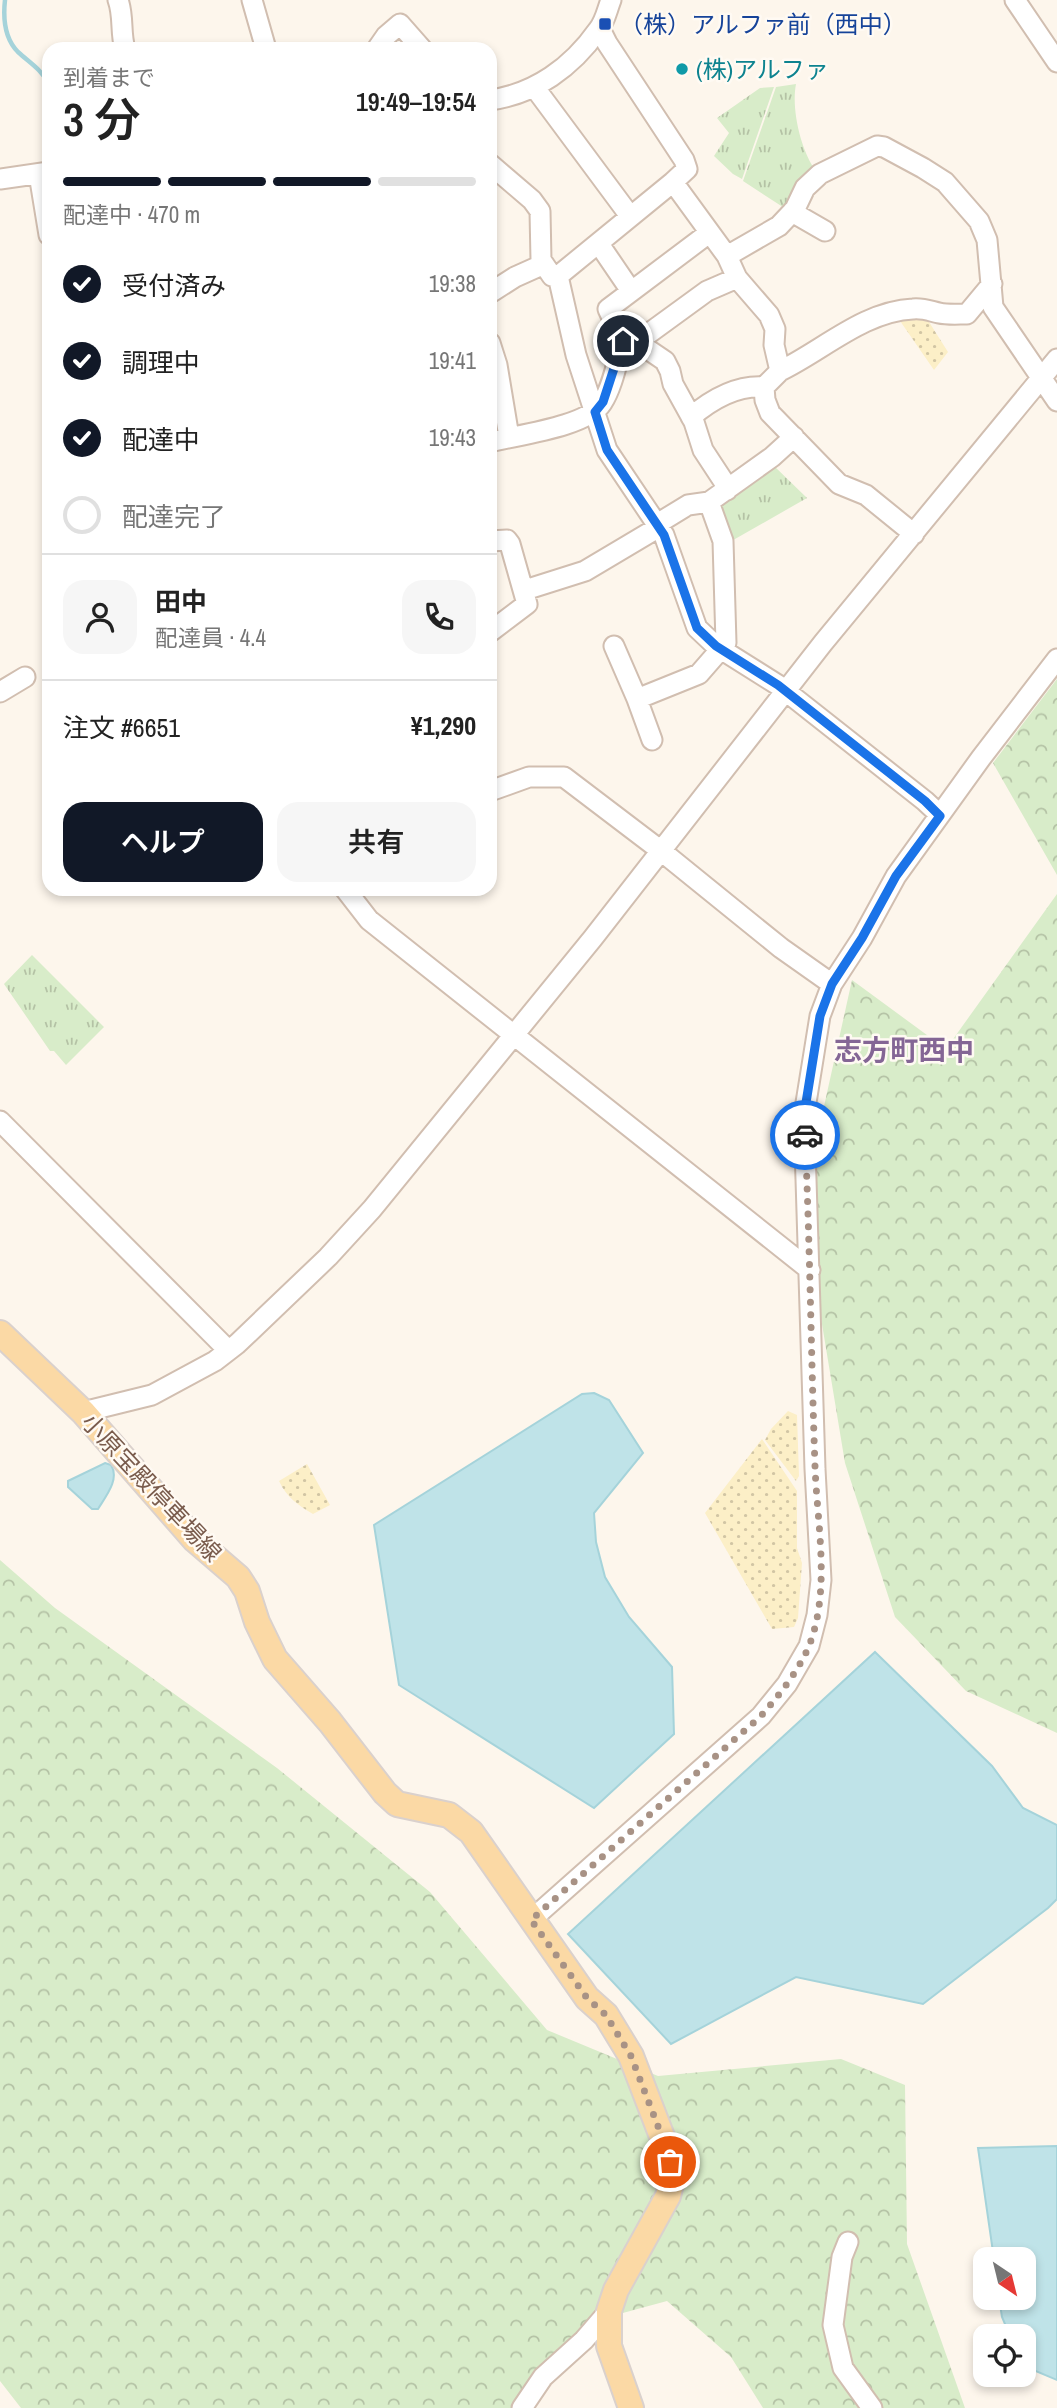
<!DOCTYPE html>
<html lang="ja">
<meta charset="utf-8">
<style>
:root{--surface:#fff;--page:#f6f6f6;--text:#222;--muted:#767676;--line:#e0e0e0;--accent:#111827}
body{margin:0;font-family:"Archivo Narrow","Noto Sans JP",sans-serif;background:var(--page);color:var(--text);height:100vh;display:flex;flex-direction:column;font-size:26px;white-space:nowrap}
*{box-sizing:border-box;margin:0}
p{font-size:23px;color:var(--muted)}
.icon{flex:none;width:38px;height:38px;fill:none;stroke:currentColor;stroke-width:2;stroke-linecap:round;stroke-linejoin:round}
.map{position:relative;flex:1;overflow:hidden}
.side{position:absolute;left:42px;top:42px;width:455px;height:854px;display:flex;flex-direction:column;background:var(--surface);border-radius:21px;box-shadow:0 4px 10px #0003}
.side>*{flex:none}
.needle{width:46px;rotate:145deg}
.tools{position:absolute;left:973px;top:2247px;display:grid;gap:14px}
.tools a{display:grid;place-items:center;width:63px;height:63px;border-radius:14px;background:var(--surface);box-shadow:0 4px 10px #0003;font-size:35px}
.pin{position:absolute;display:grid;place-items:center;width:60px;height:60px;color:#fff;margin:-30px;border:4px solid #fff;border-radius:50%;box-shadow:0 2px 7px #0007}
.courier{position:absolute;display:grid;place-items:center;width:70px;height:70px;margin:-35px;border:5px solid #1a73e8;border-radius:50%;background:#fff;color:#222;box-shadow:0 2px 9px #0007}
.summary em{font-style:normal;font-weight:600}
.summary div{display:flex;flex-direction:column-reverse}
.summary{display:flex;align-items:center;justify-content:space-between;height:119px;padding:0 21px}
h1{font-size:46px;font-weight:600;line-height:52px}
.bar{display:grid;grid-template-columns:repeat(4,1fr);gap:10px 7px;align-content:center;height:84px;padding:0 21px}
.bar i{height:9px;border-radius:5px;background:var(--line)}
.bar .selected{background:var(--accent)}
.bar p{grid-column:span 4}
.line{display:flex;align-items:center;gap:18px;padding:0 21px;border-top:2px solid var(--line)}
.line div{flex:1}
.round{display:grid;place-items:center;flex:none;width:74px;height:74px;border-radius:21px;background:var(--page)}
ol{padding:0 21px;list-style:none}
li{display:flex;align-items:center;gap:21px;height:77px}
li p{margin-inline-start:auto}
li .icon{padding:7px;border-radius:50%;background:var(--accent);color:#fff;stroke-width:4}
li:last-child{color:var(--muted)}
li i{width:38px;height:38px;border:4px solid var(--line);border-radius:50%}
.cta{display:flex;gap:14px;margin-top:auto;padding:14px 21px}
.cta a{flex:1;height:80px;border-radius:21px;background:var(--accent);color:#fff;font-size:28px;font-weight:600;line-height:80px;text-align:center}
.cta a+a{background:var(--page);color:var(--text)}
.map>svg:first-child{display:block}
.grass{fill:url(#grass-tufts)}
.forest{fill:url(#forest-crowns)}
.sand{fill:url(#sand-dots)}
.water{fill:#bfe3e8;stroke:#a5d3da;stroke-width:2}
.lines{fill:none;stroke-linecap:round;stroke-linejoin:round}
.stream{stroke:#a5d3da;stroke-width:4.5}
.minor-casing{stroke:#d1beb0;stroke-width:23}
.major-casing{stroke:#dad1cd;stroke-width:28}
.minor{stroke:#fff;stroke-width:19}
.major{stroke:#fbd9a5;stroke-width:24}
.done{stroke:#a89285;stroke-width:7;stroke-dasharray:0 12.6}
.route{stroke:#1a73e8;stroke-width:9}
.transit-dot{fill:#1a4fb4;stroke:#fffaf3;stroke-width:2.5}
.culture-dot{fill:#0f9aa8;stroke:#fffaf3;stroke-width:2.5}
.labels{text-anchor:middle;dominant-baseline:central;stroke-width:5;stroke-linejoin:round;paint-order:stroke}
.transit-label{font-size:24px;fill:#164399;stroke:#fffaf3;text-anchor:start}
.culture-label{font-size:24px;fill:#0d838f;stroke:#fffaf3;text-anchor:start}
.street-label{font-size:24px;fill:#7a5c4d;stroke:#fffaf3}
.quarter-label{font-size:28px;font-weight:bold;fill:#846695;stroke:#fffaf3}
</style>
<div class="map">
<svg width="1057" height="2408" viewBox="0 0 1057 2408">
<defs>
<pattern id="grass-tufts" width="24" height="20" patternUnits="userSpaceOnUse" patternTransform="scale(1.75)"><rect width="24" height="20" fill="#d8ecc9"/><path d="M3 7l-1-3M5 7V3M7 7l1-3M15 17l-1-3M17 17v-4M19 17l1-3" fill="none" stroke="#b4c2a5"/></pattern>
<pattern id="forest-crowns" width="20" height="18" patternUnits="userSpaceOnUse" patternTransform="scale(1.75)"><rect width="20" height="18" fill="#d8ecc9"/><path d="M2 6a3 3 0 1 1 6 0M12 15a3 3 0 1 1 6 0" fill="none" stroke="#b4c2a5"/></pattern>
<pattern id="sand-dots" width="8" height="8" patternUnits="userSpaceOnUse" patternTransform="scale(1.75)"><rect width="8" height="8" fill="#fcefc7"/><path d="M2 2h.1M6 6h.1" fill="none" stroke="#d1c5a4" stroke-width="1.8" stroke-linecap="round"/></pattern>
</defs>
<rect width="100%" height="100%" fill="#fdf6ec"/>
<path class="grass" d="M796 84C791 109 801 151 816 171L789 211 743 181 776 87Z
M774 87 742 179 733 174 714 156 729 133 717 118 760 88Z
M771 463 807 498 728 543 712 503Z
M32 955 104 1027 66 1065 54 1051H50L4 984Z"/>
<path class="forest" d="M1057 679V875L993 763Z
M1057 894V1733L966 1691 895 1617 845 1463 817 1294 813 1156 852 980 946 1049Z
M0 1560 55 1608 277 1768 430 1892 547 2030 658 2076 841 2059 905 2085 907 2244 965 2408H763L731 2357 667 2301 586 2323 521 2391 512 2408H21L0 2381Z"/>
<path class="sand" d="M924 314 948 352 934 370 898 318Z
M788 1411 797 1415 799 1476 796 1481 765 1440 771 1429Z
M762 1439 797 1491V1548L802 1563 798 1618 794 1627 772 1629 705 1513Z
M307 1464 330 1505 313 1514C298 1505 287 1498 279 1481Z"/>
<path class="water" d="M594 1393 609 1400 643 1453 594 1513 596 1542 605 1577 629 1617 672 1667 674 1734 594 1808 399 1685 374 1525 582 1394Z
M105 1463 111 1465C120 1479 106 1496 98 1509H92L68 1487V1481Z
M875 1652 992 1766 1023 1808 1057 1825V1899L1048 1908 923 2004 796 1977 671 2044 568 1934Z
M1057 2146V2380L1024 2366V2336H1010L1002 2317 999 2298H1024V2259H994L978 2148Z"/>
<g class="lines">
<path class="stream" d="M5 0C3 18 5 39 18 52 30 63 41 69 49 84"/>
<g class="minor-casing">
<path id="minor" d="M118 0C124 16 120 33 125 49
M252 0 266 49
M1015 0 1057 62
M377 49 386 36 400 24 422 49
M535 88 630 216
M490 100C535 94 572 67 598 30 605 22 607 10 611 0
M490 164 532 200 540 211 541 260 552 276H558L576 355 607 450 664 535 697 628 716 646 778 685 925 801 940 815
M39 174 49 235
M0 179 49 172
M792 212 825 231
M599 244 631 291
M727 256 779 226 795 209 805 188 820 174 877 146 884 147 923 168 945 182 979 221 987 240 993 307 1057 401
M558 276 673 182
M737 278 769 315 775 329 774 345 780 371 764 387 765 400 770 413 839 484 866 495 914 534
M490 293 515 277 544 264
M623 341 608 309 709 233
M637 342 665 361 670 371 673 384 694 422 703 450 724 482 727 490
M490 343 497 365 509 437
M780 371C822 351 864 311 913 309 923 308 930 311 939 313 948 315 958 314 967 314L992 284
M691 417C711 400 737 385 764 387
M490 442C516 435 587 427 602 403 613 386 617 361 623 341L637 342 707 291 737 278 727 256 673 182 687 169 684 160 607 43 600 29
M657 524 688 505 709 502 772 457 794 437
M490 541 507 540 510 544 527 604 490 632
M525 590 585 571 659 527
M614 646 637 699
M0 692 25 677
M652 740 637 699 699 674 726 643 723 541 709 502
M490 791 529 777H564L660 850 781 948 832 984
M345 889 369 920 810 1270
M0 1121 228 1350
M83 1412 152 1395 215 1361 237 1344 328 1257 372 1209 593 938 823 643 1057 359
M531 1920 761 1716 787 1684 809 1646 817 1615 821 1580 815 1469 804 1115 820 1016 832 984 862 938 896 876 981 758 1057 659
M848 2242 842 2257 833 2325 843 2368 872 2408
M522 2408 543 2377 584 2340 609 2311"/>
</g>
<g class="major-casing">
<path id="major" d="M0 1333 83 1412 195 1540 238 1577 247 1591 257 1622 275 1659 330 1722 385 1793 397 1804 449 1815 471 1832 587 1998 606 2015 631 2056 666 2147 673 2176 668 2196 616 2290 609 2311V2346L631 2408"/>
</g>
<use href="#minor" class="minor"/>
<use href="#major" class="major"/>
</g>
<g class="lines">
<path class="done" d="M670 2162 666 2147 631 2056 606 2015 587 1998 531 1920 761 1716C779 1695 798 1672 809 1646 831 1590 817 1524 815 1466 811 1355 810 1245 805 1135"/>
<path class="route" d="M623 341 603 402 595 412 607 450 664 535 697 628 716 646 778 685 925 801 940 816 896 876 862 938 832 984 820 1016 804 1115 805 1135"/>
</g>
<rect class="transit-dot" x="598" y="17" width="14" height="14" rx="3.5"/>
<circle class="culture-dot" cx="682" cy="69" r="7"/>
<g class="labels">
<g class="transit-label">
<text x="619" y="24">（株）アルファ前（西中）</text>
</g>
<g class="culture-label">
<text x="696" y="69">(株)アルファ</text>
</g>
<g class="street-label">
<text transform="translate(152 1487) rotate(47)">小原宝殿停車場線</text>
</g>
<g class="quarter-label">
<text x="904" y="1050">志方町西中</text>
</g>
</g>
</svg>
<div class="tools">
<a><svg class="needle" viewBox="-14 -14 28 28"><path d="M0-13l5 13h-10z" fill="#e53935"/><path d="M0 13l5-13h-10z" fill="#767676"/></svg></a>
<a><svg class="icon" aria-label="locate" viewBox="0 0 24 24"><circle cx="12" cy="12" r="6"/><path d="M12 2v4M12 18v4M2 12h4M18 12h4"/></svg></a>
</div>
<div class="pin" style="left:670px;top:2162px;background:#ea580c"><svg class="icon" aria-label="bag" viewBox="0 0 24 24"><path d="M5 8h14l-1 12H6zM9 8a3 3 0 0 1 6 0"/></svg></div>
<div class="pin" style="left:623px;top:341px;background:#1f2937"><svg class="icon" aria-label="home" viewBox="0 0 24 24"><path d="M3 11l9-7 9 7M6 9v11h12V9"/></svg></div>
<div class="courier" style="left:805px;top:1135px"><svg class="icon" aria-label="car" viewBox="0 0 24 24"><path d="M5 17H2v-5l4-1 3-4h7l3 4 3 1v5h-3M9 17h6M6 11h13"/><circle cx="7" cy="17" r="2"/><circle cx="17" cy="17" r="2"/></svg></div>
<section class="side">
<div class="summary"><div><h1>3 分</h1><p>到着まで</p></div><em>19:49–19:54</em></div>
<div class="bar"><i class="selected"></i><i class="selected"></i><i class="selected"></i><i></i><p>配達中 · 470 m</p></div>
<ol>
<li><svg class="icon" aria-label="check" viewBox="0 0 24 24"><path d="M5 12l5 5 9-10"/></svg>受付済み<p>19:38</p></li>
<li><svg class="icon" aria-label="check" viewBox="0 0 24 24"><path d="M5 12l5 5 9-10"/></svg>調理中<p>19:41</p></li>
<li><svg class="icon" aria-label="check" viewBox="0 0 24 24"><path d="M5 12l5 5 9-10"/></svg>配達中<p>19:43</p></li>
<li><i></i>配達完了</li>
</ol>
<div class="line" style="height:126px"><a class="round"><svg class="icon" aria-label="person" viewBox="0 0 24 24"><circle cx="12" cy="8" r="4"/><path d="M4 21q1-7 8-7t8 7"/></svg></a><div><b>田中</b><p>配達員 · 4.4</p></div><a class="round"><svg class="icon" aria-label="phone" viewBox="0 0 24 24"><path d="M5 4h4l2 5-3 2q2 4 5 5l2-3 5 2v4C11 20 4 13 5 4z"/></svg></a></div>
<div class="line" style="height:91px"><div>注文 #6651</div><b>¥1,290</b></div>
<div class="cta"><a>ヘルプ</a><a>共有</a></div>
</section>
</div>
